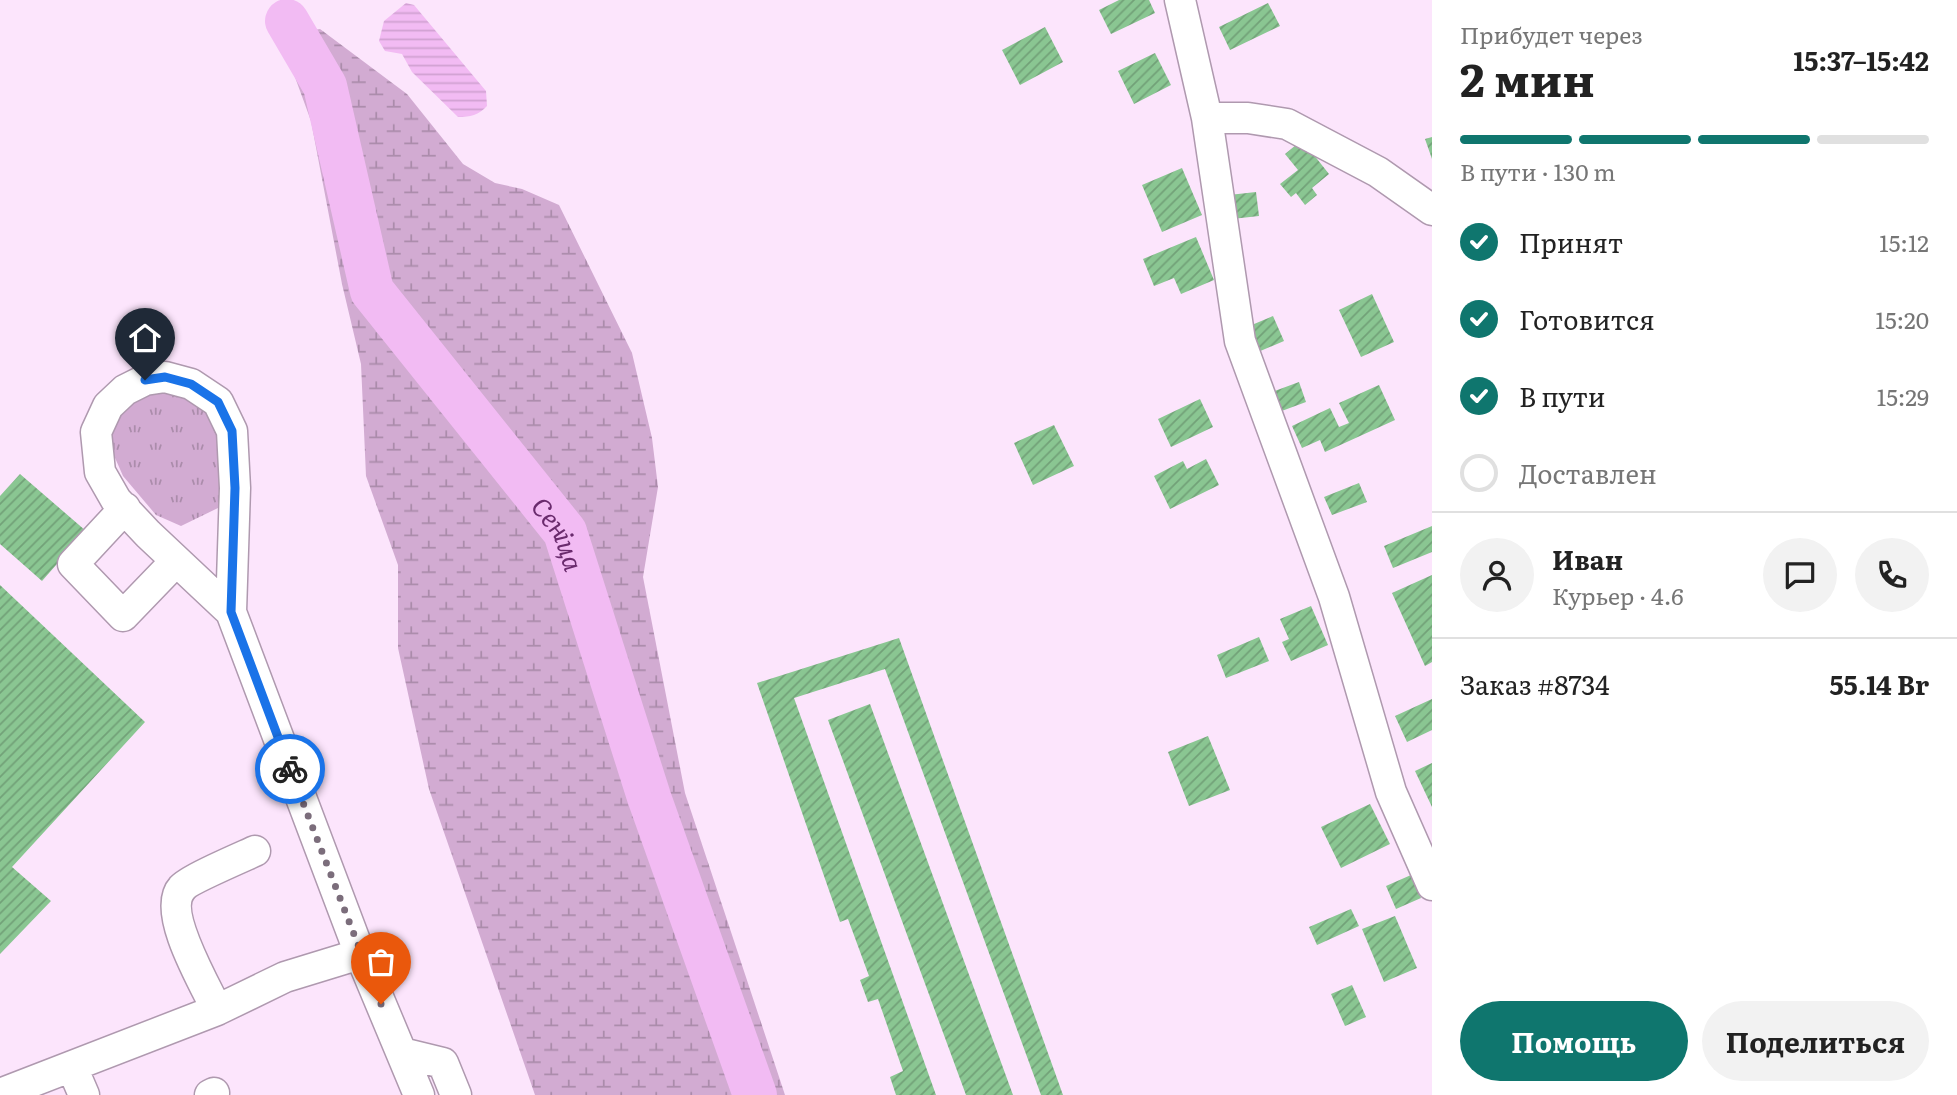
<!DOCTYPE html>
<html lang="ru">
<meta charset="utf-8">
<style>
:root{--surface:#fff;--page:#f2f2f2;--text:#222;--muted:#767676;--line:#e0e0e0;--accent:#0f766e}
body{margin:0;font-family:Literata,serif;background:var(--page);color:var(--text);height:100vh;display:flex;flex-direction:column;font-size:26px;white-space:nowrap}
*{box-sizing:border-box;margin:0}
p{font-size:23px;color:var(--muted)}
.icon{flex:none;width:38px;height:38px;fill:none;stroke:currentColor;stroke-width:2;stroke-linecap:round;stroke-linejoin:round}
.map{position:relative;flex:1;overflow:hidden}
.drawer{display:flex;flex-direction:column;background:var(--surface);width:525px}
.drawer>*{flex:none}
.pin{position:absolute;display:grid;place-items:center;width:60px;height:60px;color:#fff;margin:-72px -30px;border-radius:50% 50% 50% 0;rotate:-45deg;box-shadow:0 0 7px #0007}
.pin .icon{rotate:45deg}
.courier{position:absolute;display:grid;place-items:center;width:70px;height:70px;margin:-35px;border:5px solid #1a73e8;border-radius:50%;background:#fff;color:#222;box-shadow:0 2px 9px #0007}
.head em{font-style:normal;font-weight:700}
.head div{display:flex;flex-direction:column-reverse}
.head{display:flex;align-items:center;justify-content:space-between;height:119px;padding:0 28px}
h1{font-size:46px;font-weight:700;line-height:52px}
.bar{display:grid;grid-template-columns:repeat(4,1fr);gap:10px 7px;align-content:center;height:84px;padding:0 28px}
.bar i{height:9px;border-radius:5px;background:var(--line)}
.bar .selected{background:var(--accent)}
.bar p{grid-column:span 4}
.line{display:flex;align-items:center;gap:18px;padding:0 28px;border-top:2px solid var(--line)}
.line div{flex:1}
.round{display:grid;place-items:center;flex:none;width:74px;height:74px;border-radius:37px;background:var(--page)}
ol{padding:0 28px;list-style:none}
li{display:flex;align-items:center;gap:21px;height:77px}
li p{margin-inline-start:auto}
li .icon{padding:7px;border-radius:50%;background:var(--accent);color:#fff;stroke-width:4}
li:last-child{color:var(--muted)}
li i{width:38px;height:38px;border:4px solid var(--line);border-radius:50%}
.action{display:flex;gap:14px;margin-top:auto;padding:14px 28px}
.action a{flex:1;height:80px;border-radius:42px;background:var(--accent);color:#fff;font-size:28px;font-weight:700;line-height:80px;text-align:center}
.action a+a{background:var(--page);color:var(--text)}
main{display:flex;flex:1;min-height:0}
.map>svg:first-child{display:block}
.grass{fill:url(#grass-tufts)}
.wetland{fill:url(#wetland-marsh)}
.water{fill:url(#water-rules)}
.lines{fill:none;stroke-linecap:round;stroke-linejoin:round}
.river{stroke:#f2bbf3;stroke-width:44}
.building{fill:url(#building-hatch)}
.minor-casing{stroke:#af99af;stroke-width:33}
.minor{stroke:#fff;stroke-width:30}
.done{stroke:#7b6d7b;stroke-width:7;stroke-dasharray:0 12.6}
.route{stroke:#1a73e8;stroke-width:9}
.labels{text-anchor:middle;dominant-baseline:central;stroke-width:6;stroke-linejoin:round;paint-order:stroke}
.water-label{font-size:26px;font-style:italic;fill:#6a2b6d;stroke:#fff}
</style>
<main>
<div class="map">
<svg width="1432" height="1095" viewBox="0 0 1432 1095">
<defs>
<pattern id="grass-tufts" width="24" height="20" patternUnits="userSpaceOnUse" patternTransform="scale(1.75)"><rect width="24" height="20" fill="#d2abd2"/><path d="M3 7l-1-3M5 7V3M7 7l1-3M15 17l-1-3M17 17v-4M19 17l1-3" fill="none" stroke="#ab8cab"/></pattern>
<pattern id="wetland-marsh" width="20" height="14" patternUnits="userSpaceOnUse" patternTransform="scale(1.75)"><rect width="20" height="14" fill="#d2abd2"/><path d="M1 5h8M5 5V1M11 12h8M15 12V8" fill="none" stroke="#ab8cab"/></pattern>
<pattern id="water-rules" width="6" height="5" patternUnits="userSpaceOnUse" patternTransform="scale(1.75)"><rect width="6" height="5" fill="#f2bbf3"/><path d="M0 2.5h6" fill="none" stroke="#d0a1d1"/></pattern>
<pattern id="building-hatch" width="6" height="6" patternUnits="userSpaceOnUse" patternTransform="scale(1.75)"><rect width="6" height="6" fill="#8ac692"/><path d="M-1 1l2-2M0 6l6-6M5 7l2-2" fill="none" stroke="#72a178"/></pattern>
</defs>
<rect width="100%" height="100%" fill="#fce5fc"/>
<path class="grass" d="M183 387 222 428 224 485 218 508 181 526 156 515 123 476 112 451 109 435 117 414 132 397Z"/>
<path class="wetland" d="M320 29 407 94 463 164 495 183 522 189 559 205 632 353 652 438 658 487 643 577 685 793 785 1095H535L429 789 398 648V565L366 476 361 364 342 284 311 121 288 58 291 43 302 32Z"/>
<path class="water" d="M406 3 414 5 486 91 487 106C479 115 470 117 458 117L412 72 402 54 385 51 379 41 384 21Z"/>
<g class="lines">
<path class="river" id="s1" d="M287 21 325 86 372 291 565 532 649 797 755 1095"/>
</g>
<path class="building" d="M1119 0H1149L1155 13 1111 34 1099 10Z
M1268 3 1280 26 1230 50 1219 27Z
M1045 27 1063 62 1020 85 1002 50Z
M1155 53 1171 85 1134 104 1118 71Z
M1432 137V159L1425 139Z
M1302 140 1329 174 1312 188 1317 195 1305 205 1296 193 1291 197 1280 184 1298 170 1285 154Z
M1182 168 1202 215 1162 232 1142 185Z
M1256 192 1259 216 1232 219 1229 195Z
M1196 237 1214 280 1181 294 1174 278 1154 286 1143 259Z
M1372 294 1394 342 1361 357 1339 310Z
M1273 316 1284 341 1258 352 1247 327Z
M1299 382 1306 402 1279 412 1272 392Z
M1379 385 1395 420 1325 452 1320 440 1302 448 1292 426 1330 408 1339 427 1349 423 1339 403Z
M1200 399 1213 427 1171 447 1158 419Z
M1054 425 1074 466 1033 485 1014 443Z
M1206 459 1219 485 1170 509 1154 476 1183 461 1187 469Z
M20 474 86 531 42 581 0 544V496Z
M1359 483 1367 502 1332 515 1324 497Z
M1432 526V552L1393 568 1384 546Z
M1432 575V662L1425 666 1392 593Z
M0 585 145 722 12 867 51 901 0 954Z
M1311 606 1328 645 1291 661 1282 642 1289 639 1280 619Z
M1259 637 1269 661 1226 678 1217 655Z
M899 638 1063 1095H1041L885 669 794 698 936 1095H896L890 1077 903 1071 878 999 868 1002 860 980 869 976 848 919 840 922 757 683Z
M1432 699V730L1407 742 1395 716Z
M870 704 1013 1095H966L828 720Z
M1208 736 1230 790 1189 806 1168 752Z
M1432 763V807L1415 771Z
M1370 804 1390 844 1341 868 1321 827Z
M1411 875 1421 898 1396 909 1386 886Z
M1351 909 1359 926 1317 945 1309 927Z
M1395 916 1417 968 1384 982 1362 929Z
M1352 985 1366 1017 1345 1026 1331 994Z"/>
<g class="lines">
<g class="minor-casing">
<path id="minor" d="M1180 0 1207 118 1240 341 1334 597 1391 792 1432 885
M1207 118H1248L1287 124 1378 172 1432 210
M125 508 73 564 123 616 176 561
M231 612 148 534 116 500 100 472 96 432 108 406 125 390 145 380 165 377 191 384 218 402 232 431 235 488 231 612 360 954 419 1095
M217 1010C205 985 161 911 182 888 188 880 242 857 255 851
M402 1053 443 1063 456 1095
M72 1067 84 1095
M0 1094 217 1010 285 977 360 954
M210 1095 214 1093"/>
</g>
<use href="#minor" class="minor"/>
</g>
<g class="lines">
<path class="done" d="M290 769 381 1004"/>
<path class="route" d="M145 380 165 377 191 384 218 402 232 431 235 488 231 612 290 769"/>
</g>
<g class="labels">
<g class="water-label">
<text stroke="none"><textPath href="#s1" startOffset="593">Сеніца</textPath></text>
</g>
</g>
</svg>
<div class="pin" style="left:381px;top:1004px;background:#ea580c"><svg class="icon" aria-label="bag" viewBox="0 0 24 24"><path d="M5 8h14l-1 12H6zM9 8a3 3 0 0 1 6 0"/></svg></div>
<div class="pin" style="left:145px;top:380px;background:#1f2937"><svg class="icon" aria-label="home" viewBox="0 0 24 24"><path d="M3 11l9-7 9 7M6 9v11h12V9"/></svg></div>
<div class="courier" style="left:290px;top:769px"><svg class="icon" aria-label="bike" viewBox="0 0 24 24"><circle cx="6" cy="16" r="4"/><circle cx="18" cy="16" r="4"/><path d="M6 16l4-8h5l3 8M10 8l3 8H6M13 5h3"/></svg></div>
</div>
<section class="drawer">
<div class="head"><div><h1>2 мин</h1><p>Прибудет через</p></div><em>15:37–15:42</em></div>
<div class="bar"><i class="selected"></i><i class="selected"></i><i class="selected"></i><i></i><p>В пути · 130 m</p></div>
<ol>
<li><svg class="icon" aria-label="check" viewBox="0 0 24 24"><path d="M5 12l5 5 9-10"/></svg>Принят<p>15:12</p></li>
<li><svg class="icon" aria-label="check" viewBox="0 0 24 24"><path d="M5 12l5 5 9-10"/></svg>Готовится<p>15:20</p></li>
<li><svg class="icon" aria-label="check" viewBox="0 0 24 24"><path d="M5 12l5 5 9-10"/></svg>В пути<p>15:29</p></li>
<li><i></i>Доставлен</li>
</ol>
<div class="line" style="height:126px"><a class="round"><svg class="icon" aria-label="person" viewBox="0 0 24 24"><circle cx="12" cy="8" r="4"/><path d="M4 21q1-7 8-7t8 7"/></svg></a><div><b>Иван</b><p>Курьер · 4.6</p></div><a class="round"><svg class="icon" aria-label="chat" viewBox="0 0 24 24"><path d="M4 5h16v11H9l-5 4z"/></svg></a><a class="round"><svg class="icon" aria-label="phone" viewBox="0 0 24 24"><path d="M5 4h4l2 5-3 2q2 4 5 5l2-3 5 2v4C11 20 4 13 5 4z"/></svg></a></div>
<div class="line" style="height:91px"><div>Заказ #8734</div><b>55.14 Br</b></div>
<div class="action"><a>Помощь</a><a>Поделиться</a></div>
</section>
</main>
